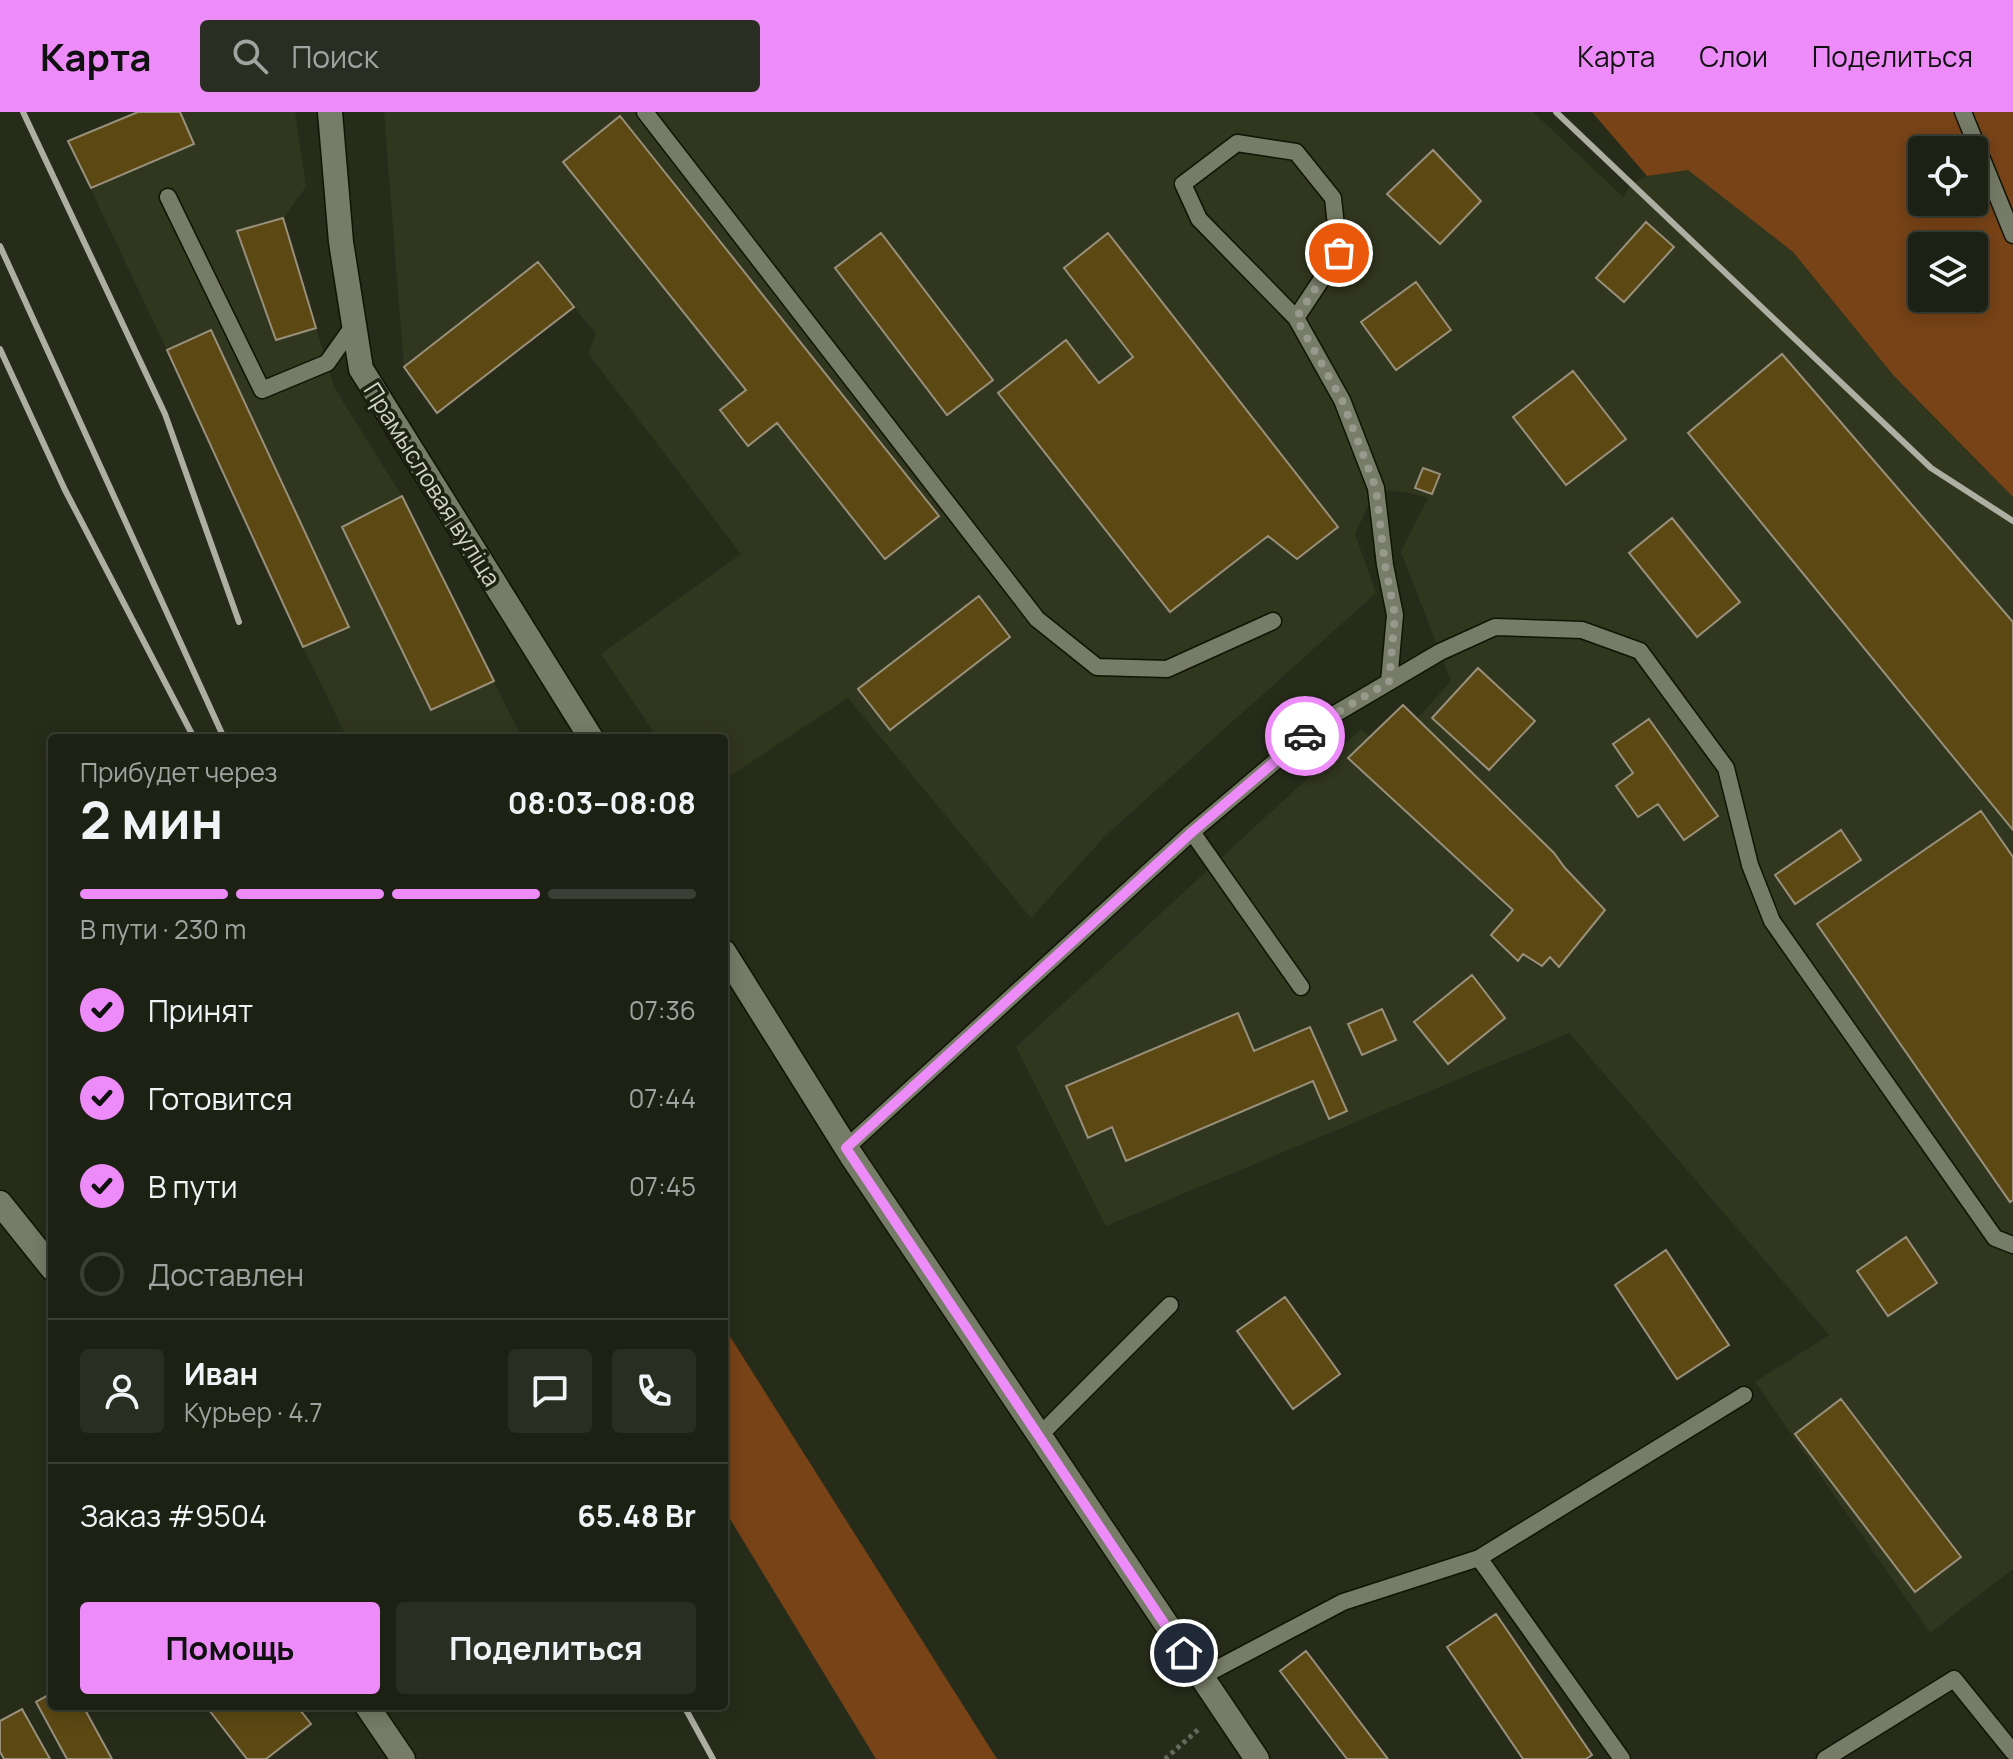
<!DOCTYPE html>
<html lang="ru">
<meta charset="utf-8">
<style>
:root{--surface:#1d2114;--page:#2a2e22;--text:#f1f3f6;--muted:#a0a3a0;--line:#3b3e34;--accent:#ed8cf9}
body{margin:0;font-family:Manrope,sans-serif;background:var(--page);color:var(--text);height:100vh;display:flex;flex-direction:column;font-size:30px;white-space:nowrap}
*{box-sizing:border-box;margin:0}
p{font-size:26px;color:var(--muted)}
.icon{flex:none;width:44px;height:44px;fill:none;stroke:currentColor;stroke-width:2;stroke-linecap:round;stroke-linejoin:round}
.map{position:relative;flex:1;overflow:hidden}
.sheet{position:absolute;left:48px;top:622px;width:680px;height:976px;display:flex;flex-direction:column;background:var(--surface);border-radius:8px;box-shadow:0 4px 20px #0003,0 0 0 2px var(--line)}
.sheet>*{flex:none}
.fabs{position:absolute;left:1908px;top:24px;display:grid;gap:16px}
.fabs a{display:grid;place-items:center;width:80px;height:80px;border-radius:8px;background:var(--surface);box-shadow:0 4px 20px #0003,0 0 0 2px var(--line);font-size:40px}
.pin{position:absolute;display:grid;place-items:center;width:68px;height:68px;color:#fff;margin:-34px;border:4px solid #fff;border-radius:50%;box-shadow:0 2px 8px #0007}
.courier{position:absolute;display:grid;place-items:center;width:80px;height:80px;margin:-40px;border:6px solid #ed8cf9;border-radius:50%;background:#fff;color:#222;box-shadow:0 2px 10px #0007}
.summary em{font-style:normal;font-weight:700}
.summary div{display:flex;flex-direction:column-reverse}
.summary{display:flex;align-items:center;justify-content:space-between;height:136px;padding:0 32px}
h1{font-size:52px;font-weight:700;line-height:60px}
.bar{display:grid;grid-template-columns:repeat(4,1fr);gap:12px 8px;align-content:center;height:96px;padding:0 32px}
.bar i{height:10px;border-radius:6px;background:var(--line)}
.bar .selected{background:var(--accent)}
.bar p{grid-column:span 4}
.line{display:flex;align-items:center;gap:20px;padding:0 32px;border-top:2px solid var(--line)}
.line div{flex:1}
.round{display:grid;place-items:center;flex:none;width:84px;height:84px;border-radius:8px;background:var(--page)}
ol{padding:0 32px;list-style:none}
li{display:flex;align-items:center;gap:24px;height:88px}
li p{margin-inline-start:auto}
li .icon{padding:8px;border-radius:50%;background:var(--accent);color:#111;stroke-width:4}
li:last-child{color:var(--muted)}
li i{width:44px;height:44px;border:4px solid var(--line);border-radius:50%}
.action{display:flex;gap:16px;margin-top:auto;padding:16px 32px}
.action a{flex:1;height:92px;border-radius:8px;background:var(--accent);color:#111;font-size:32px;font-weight:700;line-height:92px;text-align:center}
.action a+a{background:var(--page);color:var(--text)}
header{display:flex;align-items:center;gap:48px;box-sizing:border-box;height:112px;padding:0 40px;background:var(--accent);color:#111}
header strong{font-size:38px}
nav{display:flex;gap:44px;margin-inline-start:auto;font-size:28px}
.search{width:560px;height:72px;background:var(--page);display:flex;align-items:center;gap:20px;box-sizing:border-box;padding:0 28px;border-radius:8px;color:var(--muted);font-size:30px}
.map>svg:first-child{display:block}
.built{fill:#31361e}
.green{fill:#784317;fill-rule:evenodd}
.building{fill:#5b4813;stroke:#99907c;stroke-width:2}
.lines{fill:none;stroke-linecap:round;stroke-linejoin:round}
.lane-casing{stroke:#101404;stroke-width:19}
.street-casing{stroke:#101404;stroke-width:27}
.secondary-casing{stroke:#101404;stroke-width:27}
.path{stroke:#656959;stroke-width:5;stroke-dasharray:4 4;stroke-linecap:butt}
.lane{stroke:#767c67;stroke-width:16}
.street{stroke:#767c67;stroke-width:24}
.secondary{stroke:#767c67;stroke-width:24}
.rail{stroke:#acafa2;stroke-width:6}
.done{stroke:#96998c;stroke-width:8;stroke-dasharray:0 14.4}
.route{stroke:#ed8cf9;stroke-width:10}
.labels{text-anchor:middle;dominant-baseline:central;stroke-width:7;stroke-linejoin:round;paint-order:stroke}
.street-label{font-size:24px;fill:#d1d4c9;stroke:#1e2211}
</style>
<header>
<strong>Карта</strong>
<div class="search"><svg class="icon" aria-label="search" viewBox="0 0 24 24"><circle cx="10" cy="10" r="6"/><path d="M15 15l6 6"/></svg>Поиск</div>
<nav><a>Карта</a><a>Слои</a><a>Поделиться</a></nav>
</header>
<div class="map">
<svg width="2013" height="1647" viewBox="0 0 2013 1647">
<rect width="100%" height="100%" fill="#272c1a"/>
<path class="built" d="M138 0H295L306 75 283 106 334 275 402 384 522 626H347L303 535 167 238 68 29Z
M384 0H1533L1623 85 1631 72 1647 64 1688 57 1793 140 1894 264 2013 385V1457L1930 1521 1755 1270 1829 1223 1569 921 1106 1114 1016 935 1361 617 1370 625 1403 593 1417 607 1451 569 1401 440 1428 386 1409 381 1376 377 1355 422 1376 481 1105 724 1031 806 848 586 724 668V626H658L601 542 741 442 588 241 596 222 574 195 437 301 404 255Z"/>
<path class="green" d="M1592 0H2013V385L1894 264 1793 140 1688 58 1647 64ZM1922 38H1974V90H1922ZM1922 134H1974V186H1922Z
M724 1215 997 1647H876L724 1397Z"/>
<path class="building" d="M138 0H180L194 32 91 76 68 29Z
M620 4 939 404 885 447 777 311 748 334 720 298 746 278 563 50Z
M1433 38 1481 89 1440 132 1387 82Z
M283 106 316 216 276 228 237 119Z
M1646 110 1674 135 1624 190 1596 166Z
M881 121 993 268 947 303 835 156Z
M1108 121 1338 415 1297 447 1268 424 1170 500 998 281 1066 228 1099 271 1133 245 1064 156Z
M538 150 574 195 437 301 404 255Z
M1416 170 1451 218 1396 258 1361 210Z
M211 218 349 515 303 535 167 238Z
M1782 242 2013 510V718L1688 321Z
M1573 259 1626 327 1566 373 1513 305Z
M1423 356 1440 362 1432 382 1415 376Z
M402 384 494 569 431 598 342 415Z
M1672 406 1740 490 1697 525 1629 441Z
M979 484 1010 525 890 618 858 577Z
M1478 556 1535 609 1489 658 1432 606Z
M1403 593 1554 741 1565 756 1605 798 1559 855 1550 845 1542 854 1523 842 1518 849 1491 823 1513 798 1348 646Z
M1649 607 1718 704 1684 728 1658 692 1638 705 1616 674 1633 661 1613 632Z
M1981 699 2013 745V1088L2010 1090 1817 812Z
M1841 718 1861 748 1795 792 1775 763Z
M1472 863 1505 906 1448 952 1414 910Z
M1382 897 1396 928 1362 943 1348 912Z
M1238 901 1254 939 1310 915 1347 999 1329 1007 1313 969 1126 1049 1112 1015 1088 1026 1066 974Z
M1906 1125 1937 1171 1888 1204 1857 1159Z
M1666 1138 1729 1233 1677 1267 1615 1173Z
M1285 1185 1340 1262 1293 1297 1237 1219Z
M1841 1287 1961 1445 1915 1480 1795 1322Z
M1496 1502 1592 1643 1586 1647H1523L1447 1535Z
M1306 1539 1388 1647H1347L1280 1559Z
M52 1581V1594H83L112 1647H67L36 1590Z
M206 1594H297L311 1612 266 1647H247Z
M22 1597 50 1647H4L0 1640V1609Z"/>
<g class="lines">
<g class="lane-casing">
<path id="lane" d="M645 0 1037 507 1097 555 1167 557 1273 509
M1963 0 2013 123
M168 85 262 278 327 251 354 213
M1296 206 1339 141 1333 86 1296 40 1237 31 1183 72 1199 107 1296 206 1342 288 1376 376 1385 453 1395 503 1389 570
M1192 720 1301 875
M846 1036 1192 720 1323 609 1440 540 1495 515 1582 518 1640 539 1726 656 1750 753 1772 809 1995 1126 2013 1133
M1039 1324 1170 1193
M1479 1446 1622 1647
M1201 1565 1343 1490 1479 1446 1744 1283
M1825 1647 1954 1567 2013 1640"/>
</g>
<g class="street-casing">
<path id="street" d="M330 0 341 130 361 257 591 626
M724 840 851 1043 1257 1647"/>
</g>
<g class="secondary-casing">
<path id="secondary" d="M0 1091 52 1156
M367 1594 403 1647"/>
</g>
<path class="path" d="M1165 1647 1200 1616"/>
<use href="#lane" class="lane"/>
<use href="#street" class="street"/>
<use href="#secondary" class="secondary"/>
<path class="rail" d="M23 0 165 302 239 510
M1556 0 1931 356 2013 409
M0 134 224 626
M0 237 65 378 194 626
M684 1594 713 1647"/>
</g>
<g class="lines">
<path class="done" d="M1305 624 1323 609 1389 570 1395 503 1385 453 1376 376 1342 288 1296 206 1339 141"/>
<path class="route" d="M1184 1541 846 1036 1192 720 1305 624"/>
</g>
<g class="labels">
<g class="street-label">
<text transform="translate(433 372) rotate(58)">Прамысловая вуліца</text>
</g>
</g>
</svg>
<div class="fabs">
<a><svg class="icon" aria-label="locate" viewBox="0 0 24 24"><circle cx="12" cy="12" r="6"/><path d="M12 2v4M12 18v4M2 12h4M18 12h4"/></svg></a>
<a><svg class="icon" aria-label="layers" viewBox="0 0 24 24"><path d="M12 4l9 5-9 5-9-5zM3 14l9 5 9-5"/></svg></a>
</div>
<div class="pin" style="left:1339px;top:141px;background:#ea580c"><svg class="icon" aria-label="bag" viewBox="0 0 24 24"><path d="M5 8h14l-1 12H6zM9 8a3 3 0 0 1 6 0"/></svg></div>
<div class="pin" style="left:1184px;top:1541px;background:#1f2937"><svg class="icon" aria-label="home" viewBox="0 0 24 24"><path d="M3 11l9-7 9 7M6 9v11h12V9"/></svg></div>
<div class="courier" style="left:1305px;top:624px"><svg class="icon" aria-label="car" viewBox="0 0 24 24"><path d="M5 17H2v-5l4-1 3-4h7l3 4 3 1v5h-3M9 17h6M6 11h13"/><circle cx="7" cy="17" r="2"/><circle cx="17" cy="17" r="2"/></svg></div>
<section class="sheet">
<div class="summary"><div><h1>2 мин</h1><p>Прибудет через</p></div><em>08:03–08:08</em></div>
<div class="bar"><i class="selected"></i><i class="selected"></i><i class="selected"></i><i></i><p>В пути · 230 m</p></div>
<ol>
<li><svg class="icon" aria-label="check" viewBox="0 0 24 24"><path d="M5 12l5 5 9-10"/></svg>Принят<p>07:36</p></li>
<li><svg class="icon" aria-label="check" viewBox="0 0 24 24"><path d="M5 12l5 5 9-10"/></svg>Готовится<p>07:44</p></li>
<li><svg class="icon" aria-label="check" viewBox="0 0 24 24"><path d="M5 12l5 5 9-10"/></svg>В пути<p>07:45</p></li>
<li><i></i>Доставлен</li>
</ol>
<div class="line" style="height:144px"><a class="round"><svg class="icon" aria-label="person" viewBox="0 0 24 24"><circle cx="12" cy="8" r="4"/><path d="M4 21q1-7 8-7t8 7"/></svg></a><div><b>Иван</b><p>Курьер · 4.7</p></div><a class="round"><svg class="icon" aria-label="chat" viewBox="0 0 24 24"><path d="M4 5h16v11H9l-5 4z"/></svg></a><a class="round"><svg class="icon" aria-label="phone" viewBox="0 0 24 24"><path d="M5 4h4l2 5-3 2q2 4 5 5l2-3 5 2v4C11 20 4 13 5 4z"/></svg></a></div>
<div class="line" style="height:104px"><div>Заказ #9504</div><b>65.48 Br</b></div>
<div class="action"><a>Помощь</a><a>Поделиться</a></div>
</section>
</div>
